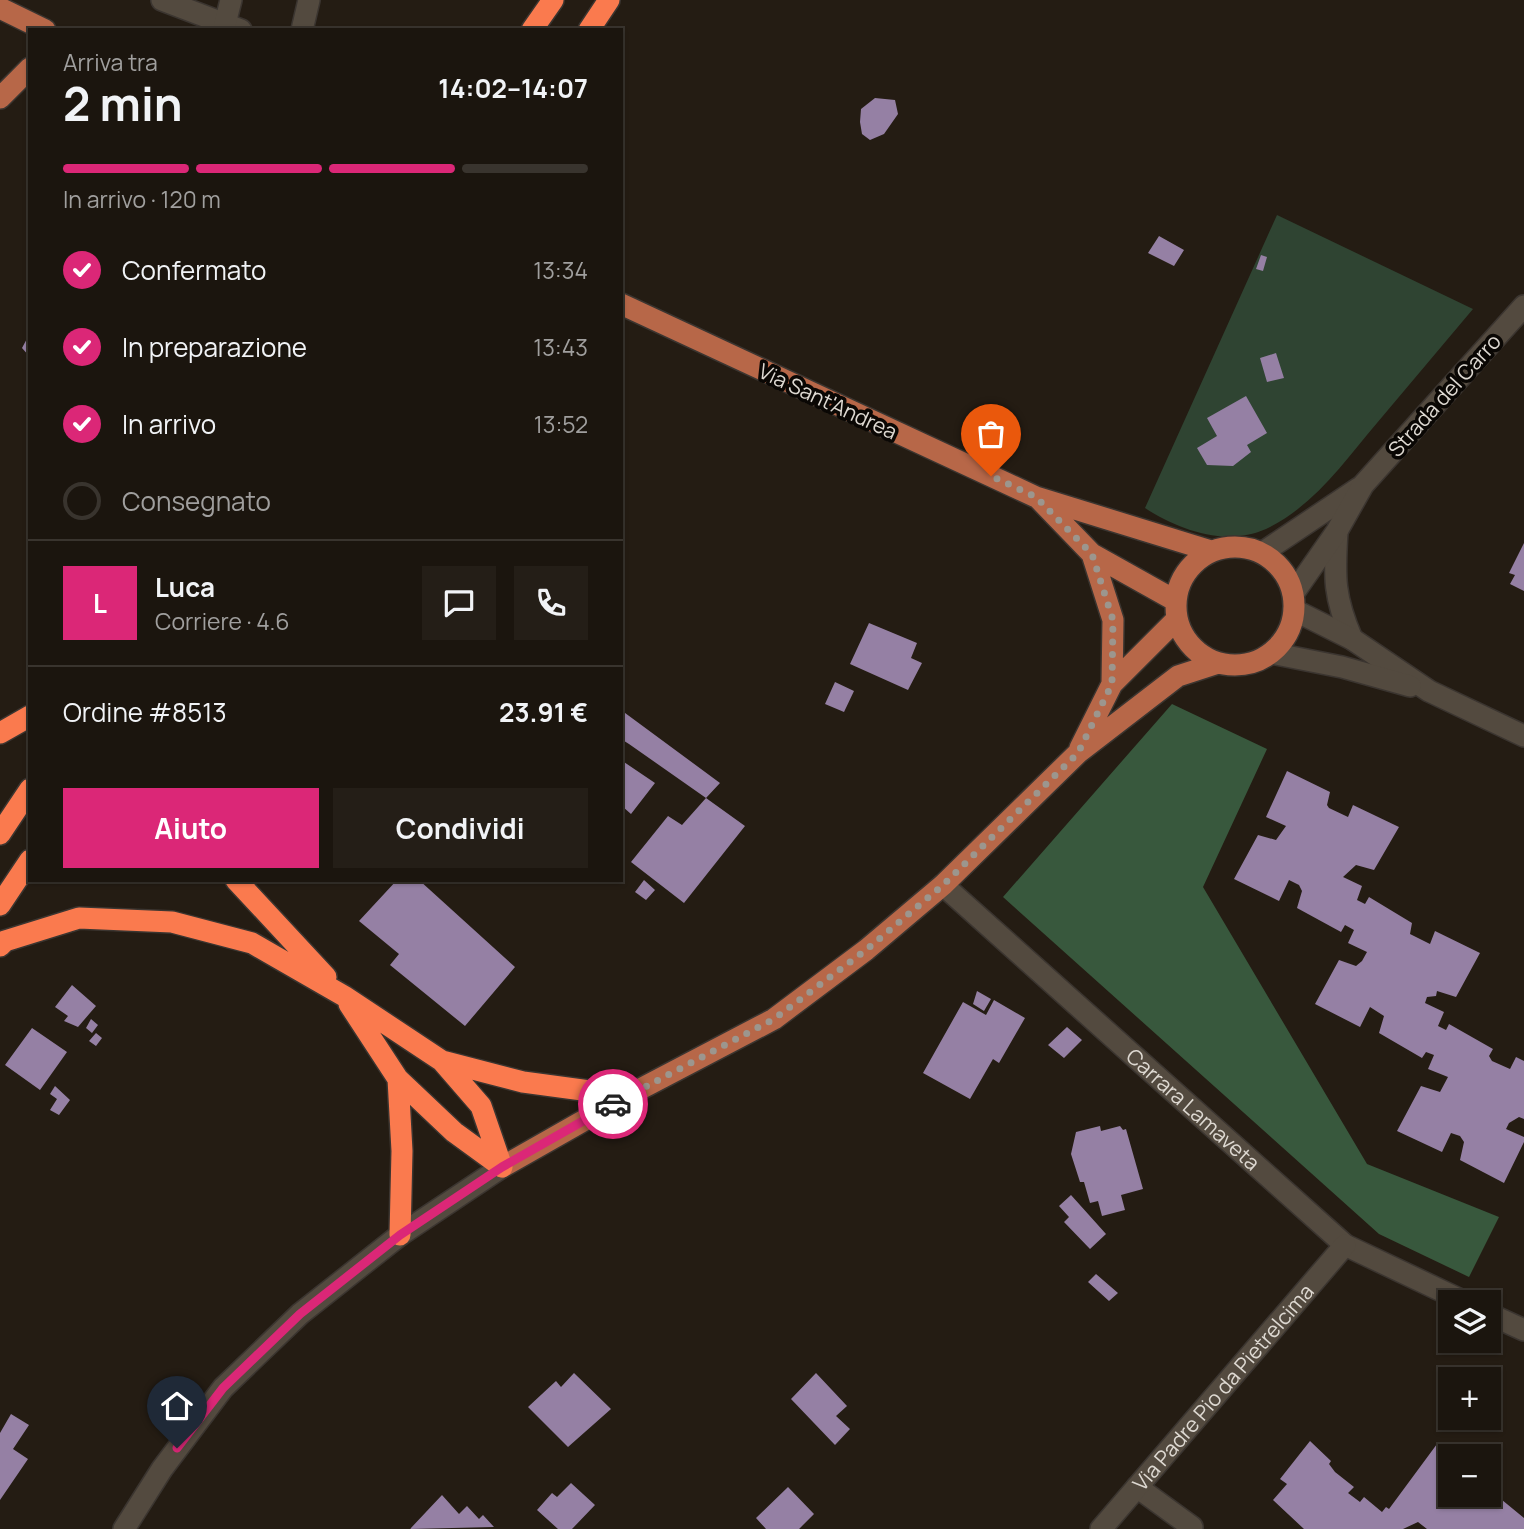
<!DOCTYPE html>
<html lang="it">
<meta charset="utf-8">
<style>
:root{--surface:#1b150e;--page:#241e17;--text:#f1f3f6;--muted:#a09f9e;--line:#39342e;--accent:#db2777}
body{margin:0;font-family:Manrope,sans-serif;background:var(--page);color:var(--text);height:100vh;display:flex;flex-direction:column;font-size:26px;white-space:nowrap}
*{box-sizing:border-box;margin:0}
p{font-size:23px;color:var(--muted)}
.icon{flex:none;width:38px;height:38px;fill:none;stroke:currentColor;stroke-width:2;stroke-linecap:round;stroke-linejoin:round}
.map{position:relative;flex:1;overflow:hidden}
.sheet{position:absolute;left:28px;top:28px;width:595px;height:854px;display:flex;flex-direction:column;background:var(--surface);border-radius:0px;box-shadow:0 2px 5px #0004,0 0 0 2px var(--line)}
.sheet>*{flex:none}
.buttons{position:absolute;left:1438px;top:1290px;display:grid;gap:14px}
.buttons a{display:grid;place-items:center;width:63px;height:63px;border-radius:0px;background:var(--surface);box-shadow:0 2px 5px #0004,0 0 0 2px var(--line);font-size:35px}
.pin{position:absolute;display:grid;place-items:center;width:60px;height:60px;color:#fff;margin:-72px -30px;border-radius:50% 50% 50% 0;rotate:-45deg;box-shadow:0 0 7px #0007}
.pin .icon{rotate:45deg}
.courier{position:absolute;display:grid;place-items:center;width:70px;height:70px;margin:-35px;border:5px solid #db2777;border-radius:50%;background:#fff;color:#222;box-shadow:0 2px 9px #0007}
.headline em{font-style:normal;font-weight:700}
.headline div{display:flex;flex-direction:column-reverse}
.headline{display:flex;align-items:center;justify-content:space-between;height:119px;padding:0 35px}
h1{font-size:46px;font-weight:700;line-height:52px}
.bar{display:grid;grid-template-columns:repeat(4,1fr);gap:10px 7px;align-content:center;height:84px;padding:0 35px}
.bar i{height:9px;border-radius:5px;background:var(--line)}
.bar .active{background:var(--accent)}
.bar p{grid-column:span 4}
.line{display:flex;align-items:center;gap:18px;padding:0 35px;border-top:2px solid var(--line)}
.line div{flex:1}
.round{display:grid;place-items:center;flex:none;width:74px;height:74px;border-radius:0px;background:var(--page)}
ol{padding:0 35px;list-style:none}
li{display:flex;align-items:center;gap:21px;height:77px}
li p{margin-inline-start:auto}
li .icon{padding:7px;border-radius:50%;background:var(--accent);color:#fff;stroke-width:4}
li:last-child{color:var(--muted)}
li i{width:38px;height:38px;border:4px solid var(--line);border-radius:50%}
.cta{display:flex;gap:14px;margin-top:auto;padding:14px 35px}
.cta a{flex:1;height:80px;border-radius:0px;background:var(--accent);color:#fff;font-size:28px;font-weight:700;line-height:80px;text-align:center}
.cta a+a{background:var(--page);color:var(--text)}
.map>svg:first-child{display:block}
.green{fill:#2f4432}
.forest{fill:#38583d}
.building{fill:#9580a4}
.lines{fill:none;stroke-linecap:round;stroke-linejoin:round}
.minor-casing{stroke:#3b3530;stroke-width:24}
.major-casing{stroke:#3b3530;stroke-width:24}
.highway-casing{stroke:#3b3530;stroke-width:24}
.minor{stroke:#534a3f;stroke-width:21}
.major{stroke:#b76748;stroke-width:21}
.highway{stroke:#fa7a4e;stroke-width:21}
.done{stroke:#9c968e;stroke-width:7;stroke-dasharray:0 12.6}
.route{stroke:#db2777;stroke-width:9}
.labels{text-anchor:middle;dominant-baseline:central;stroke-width:7;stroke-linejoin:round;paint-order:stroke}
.street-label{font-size:21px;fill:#ddd8d1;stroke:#0a0704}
</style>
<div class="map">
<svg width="1524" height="1529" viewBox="0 0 1524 1529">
<rect width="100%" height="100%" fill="#241c13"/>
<path class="green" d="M1277 215 1473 309C1441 347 1409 385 1377 423 1344 462 1314 506 1266 529 1225 547 1179 530 1145 508Z"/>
<path class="forest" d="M1172 704 1267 749 1203 887 1367 1164 1499 1217 1469 1277 1379 1234 1003 897Z"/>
<path class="building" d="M875 98 895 100 898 114 884 134 870 140 862 134 860 122 861 109Z
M1159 236 1184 250 1174 266 1148 253Z
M1261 255 1267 257 1263 271 1256 269Z
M30 333V357L22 348Z
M1276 353 1284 378 1267 382 1260 358Z
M1246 396 1267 433 1247 445 1251 452 1233 466 1207 465 1197 448 1217 436 1207 418Z
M1524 543V591L1510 584 1515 575 1509 573Z
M869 623 917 643 911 658 922 663 908 690 850 664Z
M835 682 854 691 844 712 825 704Z
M621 710 720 783 706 798 629 744 621 739Z
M621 760 655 783 631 814 623 807 621 810Z
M1287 771 1330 792 1327 805 1329 808 1348 817 1353 805 1399 827 1374 870 1356 865 1343 877 1362 886 1357 900 1365 904 1369 897 1412 923 1410 934 1430 944 1435 931 1480 953 1456 997 1437 991 1436 996 1427 997 1425 1003 1444 1012 1438 1026 1446 1030 1449 1024 1493 1049 1489 1056 1492 1061 1510 1069 1516 1057 1524 1061V1119L1519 1117 1509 1123 1506 1129 1524 1137V1142L1504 1183 1460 1160 1464 1142 1460 1136 1451 1133 1442 1152 1397 1131 1421 1086 1440 1092 1448 1077 1428 1069 1434 1055 1426 1052 1422 1058 1379 1033 1384 1016 1370 1007 1360 1027 1315 1004 1339 960 1356 966 1362 961 1367 952 1348 943 1354 930 1345 925 1341 932 1297 908 1302 891 1299 885 1289 880 1279 901 1234 879 1258 835 1276 840 1286 826 1266 817Z
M706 798 745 826 684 903 631 862 668 816 682 825Z
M397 880H419L515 967 465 1026 390 965 399 954 359 921Z
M644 880 655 890 646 900 635 892Z
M72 985 96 1006 78 1027 64 1021 68 1016 55 1007Z
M977 991 991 999 984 1011 973 1004Z
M994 1000 1025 1018 999 1063 993 1059 970 1099 923 1073 963 1002 986 1015Z
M91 1019 98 1025 92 1033 86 1028Z
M1067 1027 1082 1040 1064 1058 1048 1045Z
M32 1028 67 1052 40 1090 5 1065Z
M96 1033 102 1038 96 1046 89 1041Z
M55 1086 70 1100 59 1115 50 1110 57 1099 50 1094Z
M1100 1126 1101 1131 1120 1126 1123 1130 1126 1129 1143 1189 1121 1195 1125 1210 1102 1216 1098 1201 1090 1203 1084 1182H1080L1071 1154 1076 1132Z
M1071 1195 1106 1234 1090 1249 1064 1222 1069 1217 1059 1206Z
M1096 1274 1118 1293 1109 1301 1088 1282Z
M574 1373 611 1409 568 1447 528 1407 556 1381 561 1387Z
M816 1373 847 1406 836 1416 850 1429 835 1445 791 1399Z
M11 1414 29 1425 13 1449 28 1459 0 1500V1433Z
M1310 1441 1331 1461 1329 1464 1335 1472 1354 1487 1348 1493 1360 1502 1364 1497 1382 1512 1386 1507 1389 1509 1437 1444 1451 1455V1494H1487L1493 1499 1496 1495 1524 1518V1529H1427L1418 1522 1403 1529H1304L1273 1500 1287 1484 1280 1479Z
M571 1483 595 1505 572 1529H558L537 1510 552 1493 557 1497Z
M788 1487 814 1514 799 1529H766L756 1518Z
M442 1495 459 1514 467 1506 479 1519 483 1515 494 1527 410 1529Z"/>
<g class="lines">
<g class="minor-casing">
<g id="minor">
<path d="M162 0 241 30"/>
<path d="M225 24 231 0"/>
<path d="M302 30 309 0"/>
<path d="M1337 532C1334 577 1334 598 1352 639"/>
<path d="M1262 553 1359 488"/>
<path d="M1293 594 1337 531 1363 485 1524 306"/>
<path d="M1294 610 1352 639 1429 691 1524 736"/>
<path d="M1271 653 1342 667 1410 686"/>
<path id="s1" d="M943 885 1345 1245 1465 1302"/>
<path d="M1489 1314 1524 1330"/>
<path d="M1137 1487 1192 1527 1189 1529"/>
<path d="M124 1529 162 1469 223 1388 300 1314 400 1235 502 1167"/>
<path id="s2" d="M1101 1529 1345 1245"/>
</g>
</g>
<g class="major-casing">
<path id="major" d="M0 8 45 30
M0 98 30 68
M621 304 1036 497 1211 551
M1038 498 1092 554 1176 601
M1176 606a59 59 0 1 1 118 0a59 59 0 1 1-118 0Z
M1092 554 1113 620 1112 684
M1080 748 1112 684 1177 619
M502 1167 627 1096 774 1019 866 950 943 885 1078 753 1178 676 1218 663"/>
</g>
<g class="highway-casing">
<path id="highway" d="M532 30 553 0
M589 30 609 0
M0 733 30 716
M0 834 30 789
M236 880 326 977
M0 905 30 860
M0 946 5 941 79 918 172 922 252 943 344 996 442 1061 481 1106 502 1167
M349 1004 398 1079 454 1132 502 1167
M442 1061 523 1082 627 1096
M398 1079 402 1151 400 1235"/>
</g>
<use href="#minor" class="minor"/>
<use href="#major" class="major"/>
<use href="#highway" class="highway"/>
</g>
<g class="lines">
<path class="done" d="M613 1104 774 1019 866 950 943 885 1078 753 1112 684 1113 620 1092 554 1036 497 991 476"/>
<path class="route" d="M177 1448 223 1388 300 1314 400 1235 502 1167 613 1104"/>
</g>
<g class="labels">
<g class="street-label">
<text transform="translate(1444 395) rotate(-48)">Strada del Carro</text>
<text transform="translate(828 401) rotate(25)">Via Sant'Andrea</text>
<text stroke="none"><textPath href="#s1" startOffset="336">Carrara Lamaveta</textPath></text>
<text stroke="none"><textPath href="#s2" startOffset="187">Via Padre Pio da Pietrelcima</textPath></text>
</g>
</g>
</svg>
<div class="buttons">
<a><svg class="icon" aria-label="layers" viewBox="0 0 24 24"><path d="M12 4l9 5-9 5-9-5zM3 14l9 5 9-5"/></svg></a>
<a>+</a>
<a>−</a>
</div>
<div class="pin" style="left:991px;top:476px;background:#ea580c"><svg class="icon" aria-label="bag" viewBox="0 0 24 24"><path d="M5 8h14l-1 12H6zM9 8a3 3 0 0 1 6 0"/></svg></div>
<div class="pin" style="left:177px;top:1448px;background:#1f2937"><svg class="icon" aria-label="home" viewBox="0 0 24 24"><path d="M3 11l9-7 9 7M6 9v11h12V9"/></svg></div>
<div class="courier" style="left:613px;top:1104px"><svg class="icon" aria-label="car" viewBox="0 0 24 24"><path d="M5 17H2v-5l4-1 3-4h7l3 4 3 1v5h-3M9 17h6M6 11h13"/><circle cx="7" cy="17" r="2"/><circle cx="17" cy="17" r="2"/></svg></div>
<section class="sheet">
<div class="headline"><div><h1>2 min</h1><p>Arriva tra</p></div><em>14:02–14:07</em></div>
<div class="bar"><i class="active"></i><i class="active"></i><i class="active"></i><i></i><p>In arrivo · 120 m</p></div>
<ol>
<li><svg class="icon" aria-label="check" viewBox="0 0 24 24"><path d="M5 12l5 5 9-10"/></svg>Confermato<p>13:34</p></li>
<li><svg class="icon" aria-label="check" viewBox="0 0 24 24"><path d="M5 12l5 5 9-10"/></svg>In preparazione<p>13:43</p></li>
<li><svg class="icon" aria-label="check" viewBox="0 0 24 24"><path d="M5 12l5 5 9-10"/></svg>In arrivo<p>13:52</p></li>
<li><i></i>Consegnato</li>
</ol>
<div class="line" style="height:126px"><b class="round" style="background:var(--accent);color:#fff">L</b><div><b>Luca</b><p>Corriere · 4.6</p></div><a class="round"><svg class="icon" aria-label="chat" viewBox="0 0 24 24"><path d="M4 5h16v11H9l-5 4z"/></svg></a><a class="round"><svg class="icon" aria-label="phone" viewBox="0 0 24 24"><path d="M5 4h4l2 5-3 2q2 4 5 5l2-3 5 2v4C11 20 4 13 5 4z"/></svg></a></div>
<div class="line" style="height:91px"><div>Ordine #8513</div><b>23.91 €</b></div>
<div class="cta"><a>Aiuto</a><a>Condividi</a></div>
</section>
</div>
